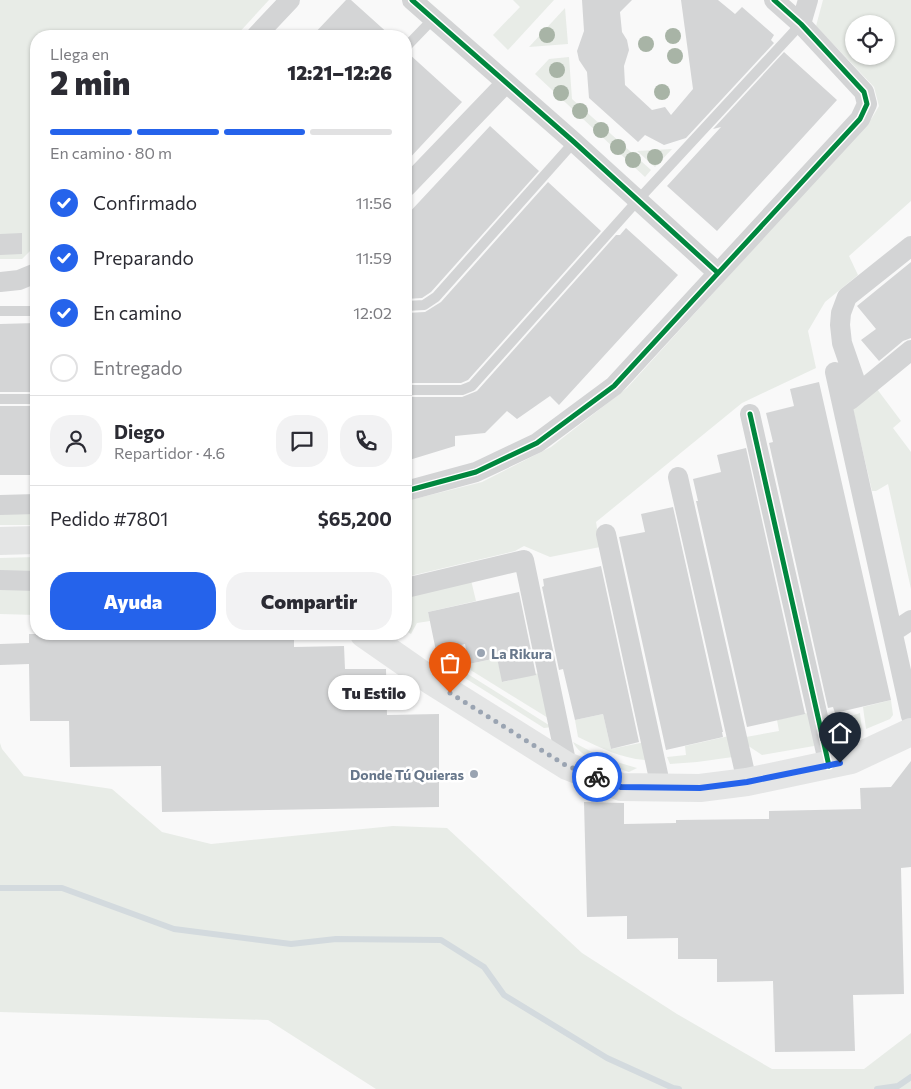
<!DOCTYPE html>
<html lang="es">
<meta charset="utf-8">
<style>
:root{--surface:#fff;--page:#f2f2f3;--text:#2b2b33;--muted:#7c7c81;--line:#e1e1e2;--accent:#2563eb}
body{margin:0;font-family:Commissioner,sans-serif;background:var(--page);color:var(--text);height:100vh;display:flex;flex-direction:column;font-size:19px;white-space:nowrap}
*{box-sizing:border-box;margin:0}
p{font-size:16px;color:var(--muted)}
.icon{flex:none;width:28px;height:28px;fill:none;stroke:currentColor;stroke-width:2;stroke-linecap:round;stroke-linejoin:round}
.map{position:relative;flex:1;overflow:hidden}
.panel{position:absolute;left:30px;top:30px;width:382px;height:610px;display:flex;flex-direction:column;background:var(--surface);border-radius:20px;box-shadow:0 1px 4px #0004}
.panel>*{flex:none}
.buttons{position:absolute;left:845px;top:15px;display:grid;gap:10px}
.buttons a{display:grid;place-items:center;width:50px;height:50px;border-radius:50%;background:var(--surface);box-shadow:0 1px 4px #0004;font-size:25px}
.pin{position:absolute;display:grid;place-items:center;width:42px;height:42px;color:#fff;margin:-51px -21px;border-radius:50% 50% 50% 0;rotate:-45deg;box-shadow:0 0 5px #0007}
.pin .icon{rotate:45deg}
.courier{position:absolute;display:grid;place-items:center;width:50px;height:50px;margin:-25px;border:4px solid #2563eb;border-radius:50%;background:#fff;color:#222;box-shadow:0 1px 6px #0007}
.bubble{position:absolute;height:35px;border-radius:18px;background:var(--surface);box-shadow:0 1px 4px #0004;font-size:16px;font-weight:800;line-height:35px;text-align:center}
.head em{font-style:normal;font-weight:800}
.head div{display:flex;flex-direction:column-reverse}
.head{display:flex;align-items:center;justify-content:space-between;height:85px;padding:0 20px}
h1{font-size:32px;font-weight:800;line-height:38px}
.bar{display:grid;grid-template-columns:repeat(4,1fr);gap:8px 5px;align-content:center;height:60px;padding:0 20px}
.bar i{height:6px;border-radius:4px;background:var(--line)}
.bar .active{background:var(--accent)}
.bar p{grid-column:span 4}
.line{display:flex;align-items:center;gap:12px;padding:0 20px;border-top:1px solid var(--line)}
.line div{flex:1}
.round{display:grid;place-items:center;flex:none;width:52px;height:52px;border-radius:20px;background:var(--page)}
ol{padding:0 20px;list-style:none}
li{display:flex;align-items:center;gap:15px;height:55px}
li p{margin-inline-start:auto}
li .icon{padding:5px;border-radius:50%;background:var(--accent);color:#fff;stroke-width:4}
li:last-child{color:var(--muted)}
li i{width:28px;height:28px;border:2px solid var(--line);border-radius:50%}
.button{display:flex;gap:10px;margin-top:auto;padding:10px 20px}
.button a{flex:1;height:58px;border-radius:20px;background:var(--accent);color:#fff;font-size:20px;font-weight:800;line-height:58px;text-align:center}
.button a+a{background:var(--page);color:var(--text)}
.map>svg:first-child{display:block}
.green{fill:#e8ece7;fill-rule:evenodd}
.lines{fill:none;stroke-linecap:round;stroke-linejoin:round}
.stream{stroke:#d3dade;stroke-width:6}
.building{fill:#d4d5d6}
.service{stroke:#d3d4d5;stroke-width:10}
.minor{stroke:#d3d4d5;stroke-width:20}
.secondary{stroke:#e4e5e5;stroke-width:28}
.cycleway-casing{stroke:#fff;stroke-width:8}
.cycleway{stroke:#00873e;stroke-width:5}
.tree{fill:#a8b4a6}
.done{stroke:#9aa4b2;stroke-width:5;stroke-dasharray:0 9}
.route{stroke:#2563eb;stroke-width:6}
.poi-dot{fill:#9aa4b2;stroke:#fff;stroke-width:2}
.labels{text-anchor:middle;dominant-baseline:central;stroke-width:5;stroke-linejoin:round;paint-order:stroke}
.poi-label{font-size:14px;font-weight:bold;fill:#67778b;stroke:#fff;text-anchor:start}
</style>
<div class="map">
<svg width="911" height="1089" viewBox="0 0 911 1089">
<rect width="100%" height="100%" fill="#f9f9f9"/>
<path class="green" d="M0 0H269L236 36H36V245L22 259H0Z
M513 0H554L508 50 493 35 520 7Z
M823 0H911V201L849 256 858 275 825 302 808 331 816 368 742 403 596 522 600 547 550 557 524 546 515 551 406 577V501L482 482 551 447 627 388 872 118 879 106 874 87 816 26ZM854 24H886V56H854Z
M565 8 568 44 529 47Z
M569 57 572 99 651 170 645 177 535 74 549 59Z
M672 149 655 167 637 151Z
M877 389 901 421 893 428 911 452V589L888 484 876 491H872L853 409Z
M0 513H36V525H0Z
M36 557V615L0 614V558Z
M470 576 476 601 428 612 430 621 417 623 411 634 406 631V592Z
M468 658 469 664 497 658 503 682 543 672 553 721 456 661Z
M447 661 552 727 544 728 441 663Z
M891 700 893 715 890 719 866 729 863 707Z
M806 713 810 716 815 741 814 746 762 755 747 745 746 737 779 731 777 720Z
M860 713 862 731 839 741 832 737 829 723Z
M603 714 611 749 645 742V760C620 758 601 748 578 737L575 720Z
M729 736 733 757 697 762 670 764 667 757 686 755 685 746Z
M573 742 603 758 637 768 629 772C612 766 581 760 573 742Z
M0 743 2 749 24 776 112 789 162 832 211 844 393 826 447 828 582 953 677 1014 772 1069H864L911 1033V1089H376L268 1020 0 1012Z"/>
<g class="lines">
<path class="stream" d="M0 888H62L174 929 291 944 336 939 441 940 484 967 504 995 607 1058 673 1088 679 1089
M877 1089 898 1086 911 1077"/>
</g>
<path class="building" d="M346 0H351L391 36H312Z
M582 0H632L620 12 622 32 627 40 629 50 624 66 625 85 652 110 665 107 671 115 693 89 681 0H718L735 14 742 7 774 35 771 40 774 43 686 138 664 145 645 135 638 142 589 98 587 72 579 60 577 51 584 31Z
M784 52 837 100 717 231 667 186 721 127 713 129Z
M408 53 462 102 406 162V54Z
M490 126 539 171 431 292 422 298 406 299V216Z
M548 182 601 231 468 380 461 383H406V313L425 312 441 302Z
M626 228 678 275 559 405 550 396 517 419 507 411 485 433 455 436V446L406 461V397H462L477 391 616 235H620Z
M22 233V254L0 255V234Z
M911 262V338L903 341 879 361 861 340 876 329 857 306Z
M36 323V392H0V324Z
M819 382 891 700 835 713 833 707 828 708 769 443 773 442 766 413 794 406 790 389Z
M0 406H36V475H0Z
M746 448 805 714 747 727 696 501H698L693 479 721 472 717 455Z
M673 507 723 732H722L723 737 666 750 619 537 645 532 641 514Z
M601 566 639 742 611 749 603 714 575 720 563 669 559 670 542 587 544 586 543 579Z
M519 592 536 675 502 682 497 658 469 664 465 644 436 651 428 612Z
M29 634H294V647L344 646 345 669H386L387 715 439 714V807L162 812 161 766 70 767 69 721H30L29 664 0 665V644L29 643Z
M911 761V867L901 868 904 994 853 995 855 1051 775 1052 773 981 717 982V959H678V938L627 939V916L587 917 584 802 624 803V824L676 823V820L769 819V811L861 809 860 788 891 787Z"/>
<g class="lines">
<path class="service" d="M406 47 433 19
M406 306 424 305 436 297 574 142
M0 311H36
M406 390H462L472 386 638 200 801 24
M0 399H36"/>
<path class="minor" d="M412 0 574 142 718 273
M801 24 808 0
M256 36 290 0
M406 187 506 83
M0 282 19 280 36 273
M835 372 911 716
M859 392 842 343 840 325 841 313 847 297 911 246
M850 400 911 350
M750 414 829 766
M678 477 747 782
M406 491 476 472 537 443 614 386 860 119 867 104 864 92 801 24 774 0
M0 505 36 504
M606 534 661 788
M0 580 36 581
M406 588 524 560 567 766
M893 632 911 620"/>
<path class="secondary" d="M0 541 36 540
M364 634 433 682 567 766 621 787 700 788 747 782 851 760 911 732"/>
<g class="cycleway-casing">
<path id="cycleway" d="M412 0 574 142 718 273
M750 414 829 766
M406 491 476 472 537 443 614 386 860 119 867 104 864 92 801 24 774 0"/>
</g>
<use href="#cycleway" class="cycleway"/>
</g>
<g class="tree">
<circle cx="547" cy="35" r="8"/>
<circle cx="673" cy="36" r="8"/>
<circle cx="646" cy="44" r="8"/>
<circle cx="675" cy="56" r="8"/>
<circle cx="557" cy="70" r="8"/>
<circle cx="662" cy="92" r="8"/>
<circle cx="561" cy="93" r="8"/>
<circle cx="580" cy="111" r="8"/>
<circle cx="601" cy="130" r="8"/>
<circle cx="618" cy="147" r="8"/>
<circle cx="655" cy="157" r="8"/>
<circle cx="633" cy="160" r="8"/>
</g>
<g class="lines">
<path class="done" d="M450 693 567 766 597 777"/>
<path class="route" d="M597 777 621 787 700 788 747 782 840 763"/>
</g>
<g class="poi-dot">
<circle cx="481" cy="653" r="5"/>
<circle cx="474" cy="774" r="5"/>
</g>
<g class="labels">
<g class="poi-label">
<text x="491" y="653">La Rikura</text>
<text x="464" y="774" text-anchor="end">Donde Tú Quieras</text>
</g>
</g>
</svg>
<div class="buttons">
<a><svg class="icon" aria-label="locate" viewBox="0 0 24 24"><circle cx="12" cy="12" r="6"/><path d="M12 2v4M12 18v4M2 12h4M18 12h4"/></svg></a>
</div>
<div class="pin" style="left:450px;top:693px;background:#ea580c"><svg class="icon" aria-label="bag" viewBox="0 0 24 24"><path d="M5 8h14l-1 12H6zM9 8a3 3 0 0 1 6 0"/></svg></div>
<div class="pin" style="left:840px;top:763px;background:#1f2937"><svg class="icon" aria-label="home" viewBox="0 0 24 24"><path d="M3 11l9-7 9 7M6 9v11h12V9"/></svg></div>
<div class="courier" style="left:597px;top:777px"><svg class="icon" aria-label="bike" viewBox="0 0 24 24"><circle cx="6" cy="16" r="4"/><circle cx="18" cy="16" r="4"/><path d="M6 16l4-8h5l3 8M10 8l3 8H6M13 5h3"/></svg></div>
<div class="bubble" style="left:328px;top:675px;width:92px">Tu Estilo</div>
<section class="panel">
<div class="head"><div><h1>2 min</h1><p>Llega en</p></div><em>12:21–12:26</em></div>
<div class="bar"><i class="active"></i><i class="active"></i><i class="active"></i><i></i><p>En camino · 80 m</p></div>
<ol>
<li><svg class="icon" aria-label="check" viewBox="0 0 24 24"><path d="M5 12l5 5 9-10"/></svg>Confirmado<p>11:56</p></li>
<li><svg class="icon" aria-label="check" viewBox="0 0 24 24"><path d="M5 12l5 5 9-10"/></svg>Preparando<p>11:59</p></li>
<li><svg class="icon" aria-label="check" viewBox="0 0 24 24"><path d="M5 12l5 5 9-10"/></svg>En camino<p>12:02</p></li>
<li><i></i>Entregado</li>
</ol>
<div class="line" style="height:90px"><a class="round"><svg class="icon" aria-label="person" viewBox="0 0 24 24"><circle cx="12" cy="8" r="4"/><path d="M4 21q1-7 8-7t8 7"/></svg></a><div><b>Diego</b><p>Repartidor · 4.6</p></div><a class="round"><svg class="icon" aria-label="chat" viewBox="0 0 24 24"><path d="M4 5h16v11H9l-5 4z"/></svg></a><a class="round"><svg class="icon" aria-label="phone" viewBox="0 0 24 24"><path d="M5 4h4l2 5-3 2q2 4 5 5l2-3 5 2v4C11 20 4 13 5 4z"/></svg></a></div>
<div class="line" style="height:65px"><div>Pedido #7801</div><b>$65,200</b></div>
<div class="button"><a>Ayuda</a><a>Compartir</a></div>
</section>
</div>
